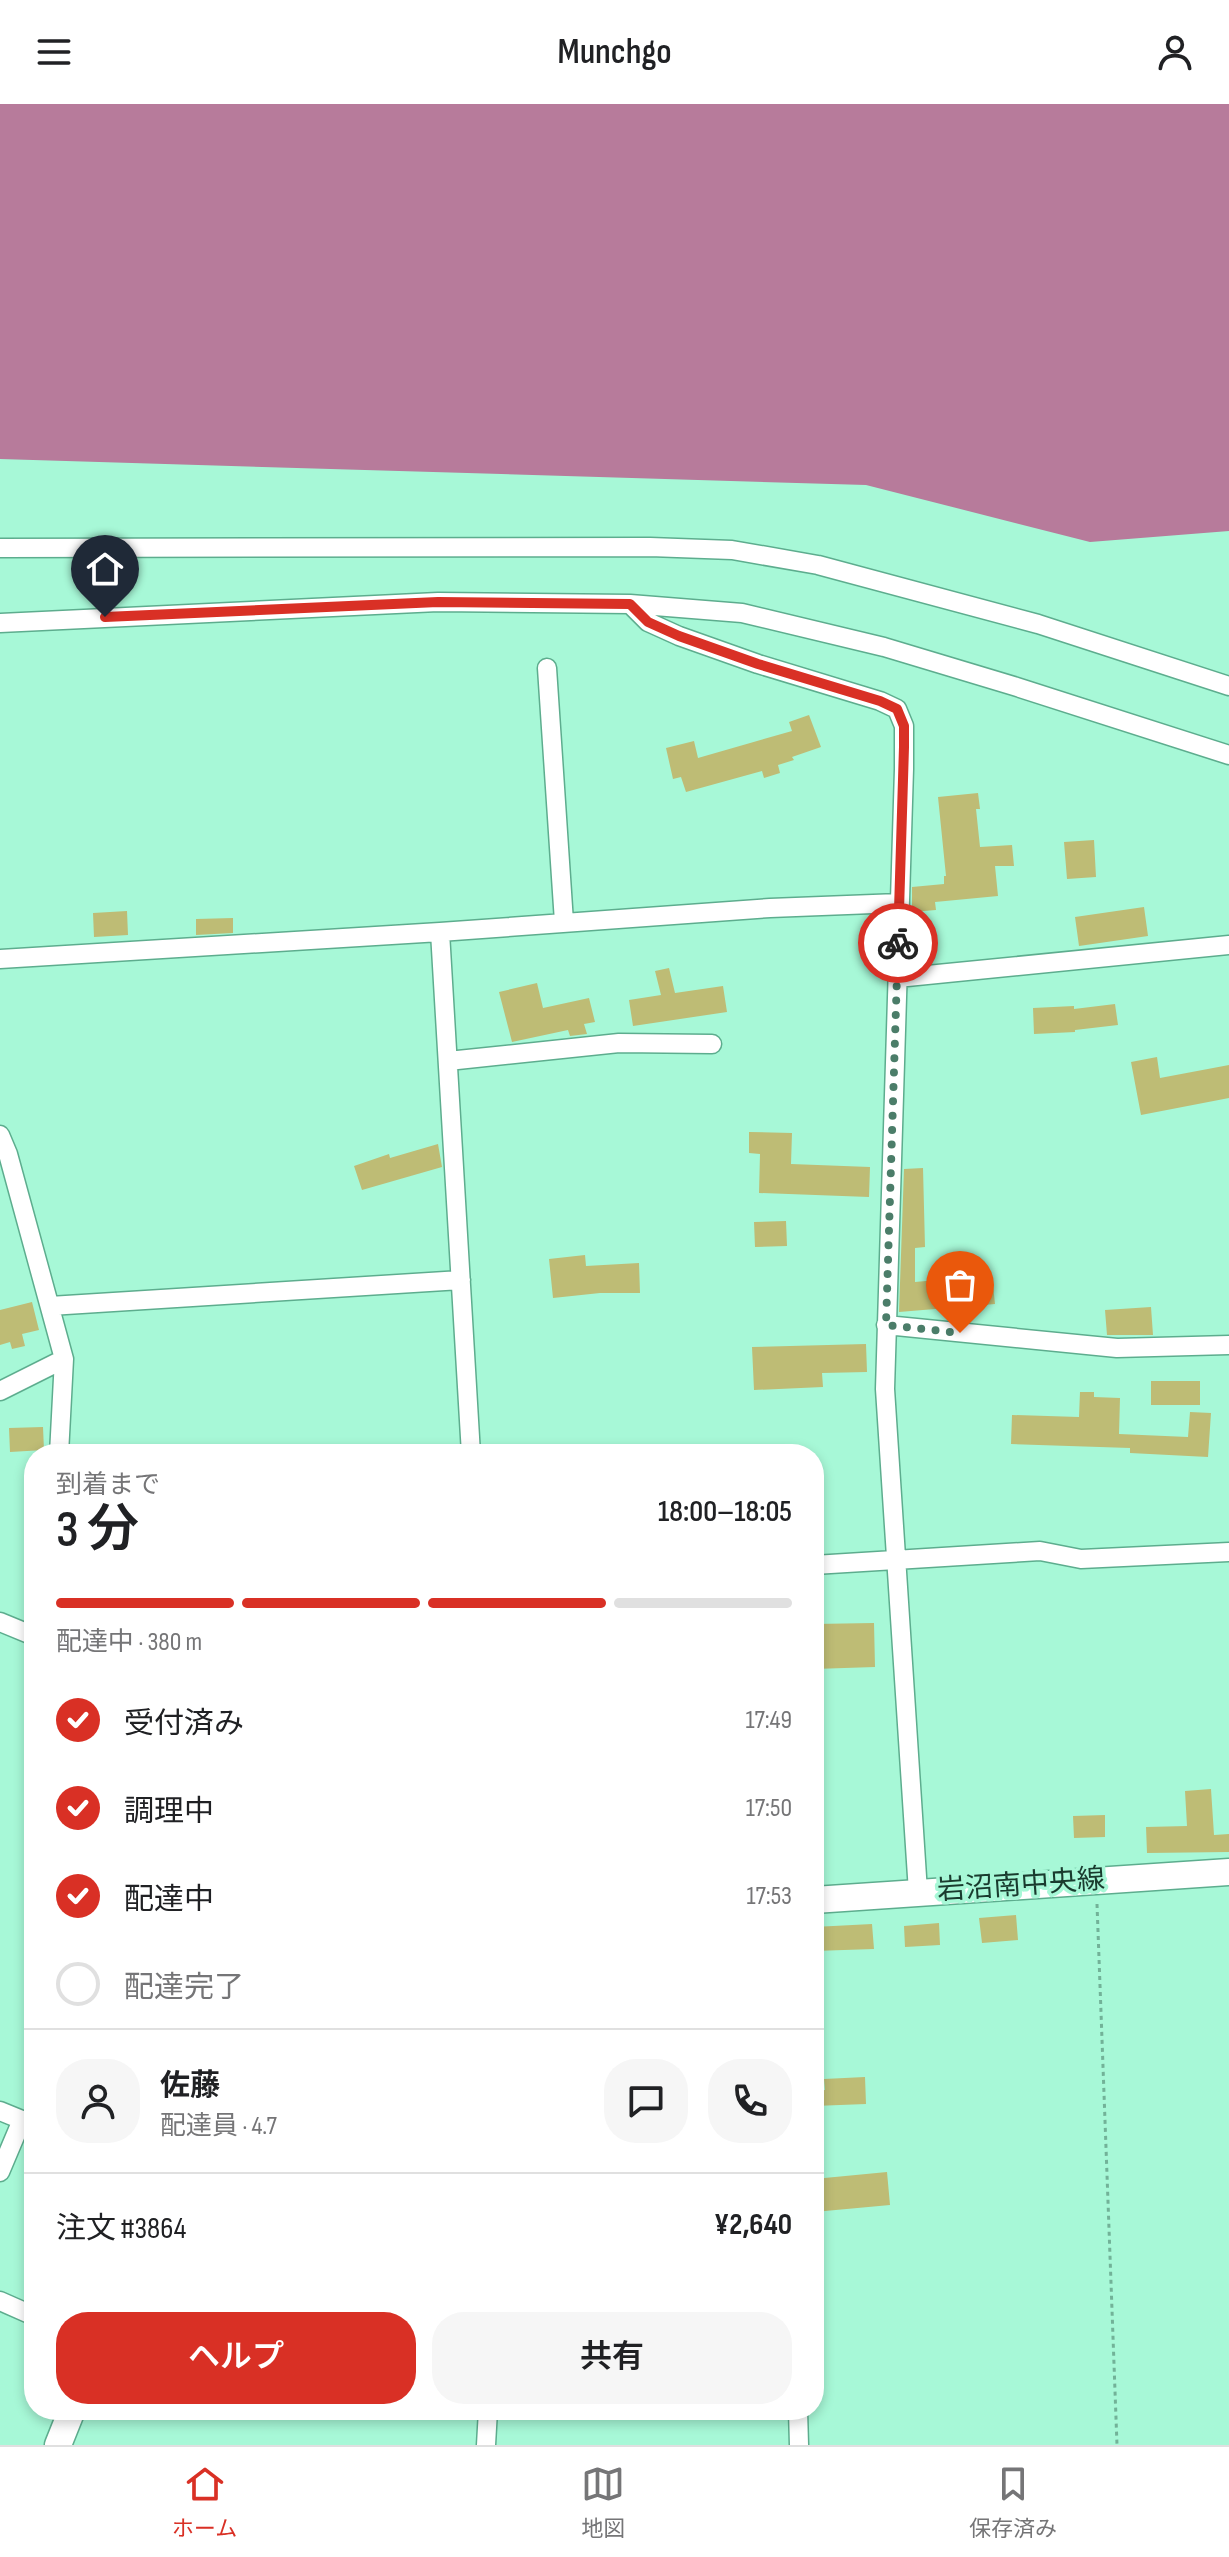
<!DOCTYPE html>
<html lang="ja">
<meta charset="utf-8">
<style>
:root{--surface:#fff;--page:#f6f6f6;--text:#202124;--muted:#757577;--line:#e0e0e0;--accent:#d93025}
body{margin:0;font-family:"Sofia Sans Condensed","Noto Sans JP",sans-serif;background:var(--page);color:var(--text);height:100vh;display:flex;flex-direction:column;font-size:30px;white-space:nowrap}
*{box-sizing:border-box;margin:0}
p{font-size:26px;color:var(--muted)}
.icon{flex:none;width:44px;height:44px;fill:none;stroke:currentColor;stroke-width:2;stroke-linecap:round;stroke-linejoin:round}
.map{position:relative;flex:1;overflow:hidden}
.drawer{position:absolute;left:24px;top:1340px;width:800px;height:976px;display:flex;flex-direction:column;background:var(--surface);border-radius:32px;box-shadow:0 4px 12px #0003}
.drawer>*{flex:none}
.pin{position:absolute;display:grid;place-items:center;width:68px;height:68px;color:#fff;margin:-82px -34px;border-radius:50% 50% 50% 0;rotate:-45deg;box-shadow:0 0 8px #0007}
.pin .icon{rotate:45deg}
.courier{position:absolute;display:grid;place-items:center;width:80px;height:80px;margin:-40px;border:6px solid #d93025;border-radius:50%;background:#fff;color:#222;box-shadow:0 2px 10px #0007}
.head em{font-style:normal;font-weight:600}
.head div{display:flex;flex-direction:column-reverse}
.head{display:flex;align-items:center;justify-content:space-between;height:136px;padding:0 32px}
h1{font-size:52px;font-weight:600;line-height:60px}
.bar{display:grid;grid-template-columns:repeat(4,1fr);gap:12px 8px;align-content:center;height:96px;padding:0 32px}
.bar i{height:10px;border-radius:6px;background:var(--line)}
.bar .active{background:var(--accent)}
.bar p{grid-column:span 4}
.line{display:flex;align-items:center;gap:20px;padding:0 32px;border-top:2px solid var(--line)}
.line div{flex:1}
.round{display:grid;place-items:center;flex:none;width:84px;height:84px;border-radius:32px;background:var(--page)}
ol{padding:0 32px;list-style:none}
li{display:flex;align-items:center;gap:24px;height:88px}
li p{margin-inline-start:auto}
li .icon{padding:8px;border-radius:50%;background:var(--accent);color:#fff;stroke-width:4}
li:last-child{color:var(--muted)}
li i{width:44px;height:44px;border:4px solid var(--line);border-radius:50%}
.cta{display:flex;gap:16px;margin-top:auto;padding:16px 32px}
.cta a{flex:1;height:92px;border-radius:32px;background:var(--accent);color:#fff;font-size:32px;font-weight:600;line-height:92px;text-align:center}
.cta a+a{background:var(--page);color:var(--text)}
header{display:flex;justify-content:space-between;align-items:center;height:104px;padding:0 32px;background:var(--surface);font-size:36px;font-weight:600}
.dock{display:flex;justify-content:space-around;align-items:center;height:112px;border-top:2px solid var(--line);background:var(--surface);font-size:22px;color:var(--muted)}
.dock a{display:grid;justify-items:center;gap:4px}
.dock .active{color:var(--accent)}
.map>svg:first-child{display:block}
.water{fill:#b77b9b}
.building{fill:#bebc75}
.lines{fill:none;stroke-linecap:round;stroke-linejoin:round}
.street-casing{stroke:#5dad8e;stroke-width:21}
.secondary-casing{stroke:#5dad8e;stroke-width:29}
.path{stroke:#72b298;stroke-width:3;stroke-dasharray:4 4;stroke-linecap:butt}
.street{stroke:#fff;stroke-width:18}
.secondary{stroke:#fff;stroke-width:26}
.done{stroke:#4b7d69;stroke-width:8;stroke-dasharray:0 14.4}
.route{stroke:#d93025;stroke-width:10}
.labels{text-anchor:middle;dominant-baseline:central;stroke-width:7;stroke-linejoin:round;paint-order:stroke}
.street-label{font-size:28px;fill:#193b2e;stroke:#a7f8d7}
</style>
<header><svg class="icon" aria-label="menu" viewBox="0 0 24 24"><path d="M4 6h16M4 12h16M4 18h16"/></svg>Munchgo<svg class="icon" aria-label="person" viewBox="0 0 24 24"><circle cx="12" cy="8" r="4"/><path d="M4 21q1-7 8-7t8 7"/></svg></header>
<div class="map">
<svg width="1229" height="2341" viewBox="0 0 1229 2341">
<rect width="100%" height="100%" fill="#a7f8d7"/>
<path class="water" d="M0 0H1229V427L1090 438 866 381 0 355Z"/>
<path class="building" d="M809 611 821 643 792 653 794 656 778 661 780 669 764 674 762 667 686 688 681 673 673 675 666 644 694 637 698 654 792 627 789 618Z
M978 689 980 705H976L980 743 1012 741 1014 762H995L998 792 935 798 936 806 912 808V783L944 780V772H946L938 693Z
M1094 736 1096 773 1067 775 1064 738Z
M1144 803 1148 832 1079 842 1075 813Z
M127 807 128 831 94 833 93 809Z
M233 814V829L196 831V815Z
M669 864 675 889 723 882 727 908 633 922 629 896 661 891 655 867Z
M537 879 543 904 589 894 595 918 584 920 587 930 570 932 568 926 512 938 499 888Z
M1115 900 1118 921 1075 926V928L1034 930 1033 904 1074 902V905Z
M1157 953 1160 974 1229 961V994L1141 1011 1131 958Z
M749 1028 792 1029 791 1060 870 1063 869 1093 759 1089 760 1050 749 1049Z
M438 1040 442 1063 362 1086 354 1062 389 1050 390 1054Z
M923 1064 925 1143 915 1144V1178L992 1171 995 1200 899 1208 904 1065Z
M786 1117 787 1142 755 1143 754 1118Z
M585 1151 586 1162 639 1159 640 1189H600L553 1194 549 1155Z
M32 1198 39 1226 22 1230 25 1242 12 1245 10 1238 0 1241V1206Z
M1151 1203 1153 1231H1107L1105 1206Z
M866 1240 867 1268 822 1269 823 1283 754 1286 752 1243Z
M1151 1277H1200V1301H1151Z
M1080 1288H1094V1293L1120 1294 1119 1330 1188 1333 1190 1308 1211 1309 1208 1353 1130 1349V1344L1011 1340 1012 1311 1079 1313Z
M43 1323 44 1346 10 1348 9 1324Z
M874 1519 875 1563 814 1565V1520Z
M1211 1685 1214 1731 1229 1730V1748L1147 1749 1146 1723 1187 1722 1185 1687Z
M1105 1711V1733L1074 1734 1073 1712Z
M1016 1811 1018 1836 982 1839 979 1814Z
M939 1819 940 1841 905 1843 904 1822Z
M872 1820 874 1845 814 1847V1823Z
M865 1973 866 2000 814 2002V1987L825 1986 824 1975Z
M887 2068 890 2101 814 2108V2075Z"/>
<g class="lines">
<g class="street-casing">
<path id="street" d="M0 444 650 443 732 446 818 461 1038 520 1229 582
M630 500 648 518 679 532 758 560 880 597 897 605 904 622V665L885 1285 918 1788
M0 519 438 498 630 500 742 509 884 543 1017 583 1229 651
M547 564 564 818
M440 828 471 1350
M0 855 440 828 770 804 899 799
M897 874 1229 841
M448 957 619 939 712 940
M0 1031 8 1050 64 1255 59 1350
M50 1202 461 1176
M886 1221 1117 1244 1229 1241
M0 1287 64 1255
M814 1461 1040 1447 1081 1455 1229 1448
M0 1518 34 1532
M0 2007 22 2016 0 2068
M0 2197 34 2212
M798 2306 799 2341
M486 2341 488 2306"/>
</g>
<g class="secondary-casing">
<path id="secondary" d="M814 1796 1229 1768
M58 2341 72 2306"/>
</g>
<path class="path" d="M1097 1800 1117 2341"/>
<use href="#street" class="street"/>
<use href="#secondary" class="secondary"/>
</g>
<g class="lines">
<path class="done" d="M898 839 886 1221 960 1229"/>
<path class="route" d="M105 513 438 498 630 500 648 518 679 532 758 560 880 597 897 605 904 622V643L898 839"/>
</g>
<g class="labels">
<g class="street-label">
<text transform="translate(1021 1781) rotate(-4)">岩沼南中央線</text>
</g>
</g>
</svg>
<div class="pin" style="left:960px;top:1229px;background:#ea580c"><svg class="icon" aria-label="bag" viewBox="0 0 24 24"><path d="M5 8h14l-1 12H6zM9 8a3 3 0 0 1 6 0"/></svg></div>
<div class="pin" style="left:105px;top:513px;background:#1f2937"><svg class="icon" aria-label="home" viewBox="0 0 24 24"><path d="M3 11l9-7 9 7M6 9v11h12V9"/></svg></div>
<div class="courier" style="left:898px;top:839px"><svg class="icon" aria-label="bike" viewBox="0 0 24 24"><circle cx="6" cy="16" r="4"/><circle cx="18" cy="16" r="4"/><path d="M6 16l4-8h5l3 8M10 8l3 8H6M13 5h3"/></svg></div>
<section class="drawer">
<div class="head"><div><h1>3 分</h1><p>到着まで</p></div><em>18:00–18:05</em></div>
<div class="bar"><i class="active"></i><i class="active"></i><i class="active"></i><i></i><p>配達中 · 380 m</p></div>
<ol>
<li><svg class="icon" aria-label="check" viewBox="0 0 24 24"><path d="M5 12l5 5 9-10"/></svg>受付済み<p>17:49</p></li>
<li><svg class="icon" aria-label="check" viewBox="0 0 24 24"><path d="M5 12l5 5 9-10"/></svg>調理中<p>17:50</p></li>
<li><svg class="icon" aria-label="check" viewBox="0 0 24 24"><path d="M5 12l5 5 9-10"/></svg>配達中<p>17:53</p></li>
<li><i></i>配達完了</li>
</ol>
<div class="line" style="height:144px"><a class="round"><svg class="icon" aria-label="person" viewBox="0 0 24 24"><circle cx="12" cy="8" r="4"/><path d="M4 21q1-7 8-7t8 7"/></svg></a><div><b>佐藤</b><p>配達員 · 4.7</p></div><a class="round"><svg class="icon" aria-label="chat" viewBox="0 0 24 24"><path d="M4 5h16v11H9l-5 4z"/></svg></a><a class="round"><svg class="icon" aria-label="phone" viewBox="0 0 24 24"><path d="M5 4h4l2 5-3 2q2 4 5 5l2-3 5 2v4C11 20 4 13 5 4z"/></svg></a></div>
<div class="line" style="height:104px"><div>注文 #3864</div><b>¥2,640</b></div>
<div class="cta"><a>ヘルプ</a><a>共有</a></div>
</section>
</div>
<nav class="dock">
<a class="active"><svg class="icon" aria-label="home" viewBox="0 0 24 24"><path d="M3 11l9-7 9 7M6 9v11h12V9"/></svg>ホーム</a>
<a><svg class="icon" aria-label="map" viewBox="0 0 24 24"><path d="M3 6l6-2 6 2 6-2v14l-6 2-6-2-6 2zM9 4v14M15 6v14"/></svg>地図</a>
<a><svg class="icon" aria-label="saved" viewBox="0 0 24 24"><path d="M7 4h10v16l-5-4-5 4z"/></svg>保存済み</a>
</nav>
